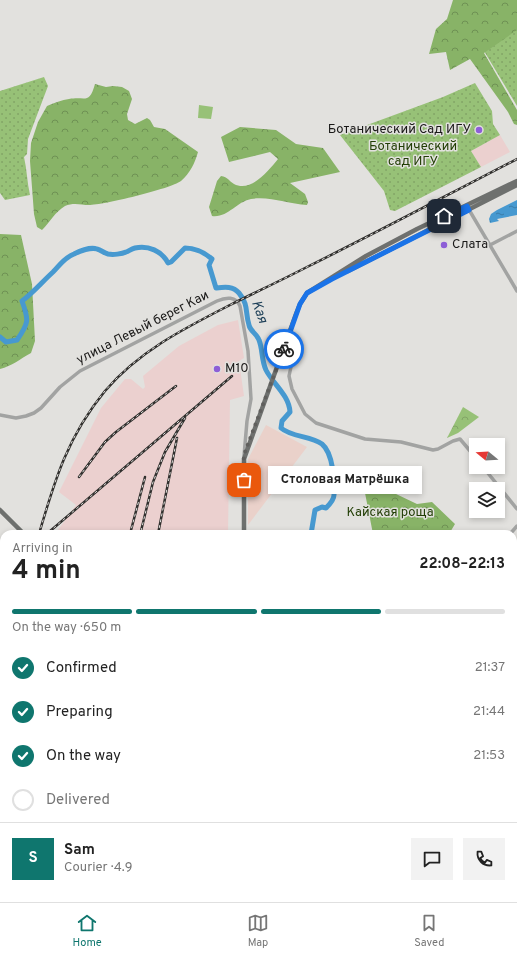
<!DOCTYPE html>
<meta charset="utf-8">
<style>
:root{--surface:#fff;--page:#f2f2f2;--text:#222;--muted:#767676;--line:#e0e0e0;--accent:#0f766e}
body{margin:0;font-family:Overpass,sans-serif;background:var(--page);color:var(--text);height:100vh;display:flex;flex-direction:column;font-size:15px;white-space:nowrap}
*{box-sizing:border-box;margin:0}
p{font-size:13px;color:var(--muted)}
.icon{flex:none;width:22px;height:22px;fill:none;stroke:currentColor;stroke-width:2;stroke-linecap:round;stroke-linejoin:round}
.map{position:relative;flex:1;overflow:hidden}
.sheet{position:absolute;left:0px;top:530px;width:517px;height:372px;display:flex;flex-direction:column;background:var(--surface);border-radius:12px 12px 0 0;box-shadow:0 2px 6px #0003}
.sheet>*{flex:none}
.needle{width:26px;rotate:288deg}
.buttons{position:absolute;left:469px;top:438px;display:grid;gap:8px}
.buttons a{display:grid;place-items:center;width:36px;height:36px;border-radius:0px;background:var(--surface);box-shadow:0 2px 6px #0003;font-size:20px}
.pin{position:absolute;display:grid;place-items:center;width:34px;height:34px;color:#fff;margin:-17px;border-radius:8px;box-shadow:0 2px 6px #0006}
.courier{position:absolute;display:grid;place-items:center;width:40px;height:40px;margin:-20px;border:3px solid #1a73e8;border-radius:50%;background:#fff;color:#222;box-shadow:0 1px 5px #0007}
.bubble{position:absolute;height:28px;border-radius:0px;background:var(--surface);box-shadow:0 2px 6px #0003;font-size:13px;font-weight:700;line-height:28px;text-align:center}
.headline em{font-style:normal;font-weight:700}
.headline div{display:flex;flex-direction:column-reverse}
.headline{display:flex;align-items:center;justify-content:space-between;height:68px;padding:0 12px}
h1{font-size:26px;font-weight:700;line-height:30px}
.bar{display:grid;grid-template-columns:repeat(4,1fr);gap:6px 4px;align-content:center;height:48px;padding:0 12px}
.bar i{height:5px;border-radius:3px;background:var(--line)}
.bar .on{background:var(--accent)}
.bar p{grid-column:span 4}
.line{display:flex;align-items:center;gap:10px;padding:0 12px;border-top:1px solid var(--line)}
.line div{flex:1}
.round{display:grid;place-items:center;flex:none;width:42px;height:42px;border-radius:0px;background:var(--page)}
ol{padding:0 12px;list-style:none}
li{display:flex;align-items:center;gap:12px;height:44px}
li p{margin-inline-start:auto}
li .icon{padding:4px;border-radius:50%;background:var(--accent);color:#fff;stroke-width:4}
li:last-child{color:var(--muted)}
li i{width:22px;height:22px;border:2px solid var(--line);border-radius:50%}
.tabs{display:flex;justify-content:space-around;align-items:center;height:56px;border-top:1px solid var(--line);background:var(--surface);font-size:11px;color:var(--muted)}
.tabs a{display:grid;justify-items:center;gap:2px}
.tabs .on{color:var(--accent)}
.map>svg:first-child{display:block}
.commercial{fill:#ead1ca}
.industrial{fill:#ebd0cf}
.grass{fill:url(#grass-dots)}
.forest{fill:url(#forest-crowns)}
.park{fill:url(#park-crowns)}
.pitch{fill:#97c177}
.water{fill:url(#water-ripples)}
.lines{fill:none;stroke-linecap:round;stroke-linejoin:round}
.river{stroke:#4799d0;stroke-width:5}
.tertiary{stroke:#a2a3a2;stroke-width:3.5}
.primary{stroke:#6e706e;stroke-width:4.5}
.rail-casing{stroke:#302f2d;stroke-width:2.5}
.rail{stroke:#e2e1de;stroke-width:1;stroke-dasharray:3;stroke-linecap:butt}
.done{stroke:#605f5d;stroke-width:4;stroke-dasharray:0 7.2}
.route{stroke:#1a73e8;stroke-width:5}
.poi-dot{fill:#8d5ed7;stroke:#e2e1de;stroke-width:1.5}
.labels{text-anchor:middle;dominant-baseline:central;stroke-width:3;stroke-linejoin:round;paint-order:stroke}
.poi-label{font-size:13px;fill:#1a1918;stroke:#e2e1de;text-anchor:start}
.park-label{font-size:13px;fill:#223e05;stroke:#e2e1de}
.street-label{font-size:13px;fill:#1a1918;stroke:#e2e1de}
.water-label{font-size:14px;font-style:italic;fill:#1e4058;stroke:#e2e1de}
</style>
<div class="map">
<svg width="517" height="902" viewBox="0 0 517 902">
<defs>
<pattern id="grass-dots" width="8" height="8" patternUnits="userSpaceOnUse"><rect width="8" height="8" fill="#97c177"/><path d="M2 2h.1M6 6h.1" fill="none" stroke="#82a566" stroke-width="1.8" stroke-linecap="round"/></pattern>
<pattern id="forest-crowns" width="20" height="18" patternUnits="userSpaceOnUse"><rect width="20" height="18" fill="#88b367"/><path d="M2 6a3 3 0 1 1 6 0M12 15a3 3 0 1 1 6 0" fill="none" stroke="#6e9154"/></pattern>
<pattern id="park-crowns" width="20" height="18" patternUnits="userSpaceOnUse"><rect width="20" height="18" fill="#97c177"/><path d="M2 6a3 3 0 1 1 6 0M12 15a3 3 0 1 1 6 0" fill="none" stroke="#82a566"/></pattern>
<pattern id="water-ripples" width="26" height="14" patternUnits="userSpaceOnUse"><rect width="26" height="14" fill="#4799d0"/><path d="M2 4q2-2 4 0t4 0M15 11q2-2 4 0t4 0" fill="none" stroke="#3a7ca8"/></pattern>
</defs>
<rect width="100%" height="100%" fill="#e2e1de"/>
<path class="commercial" d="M266 425 307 447 248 525V459Z"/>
<path class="industrial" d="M500 135 510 152 481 167 471 151Z
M238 320 244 358 239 361 244 396 230 400 228 534H55L76 505 59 492 101 408 125 379H131L143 389 145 387 143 376 179 346 218 325Z
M302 898H428L432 902H310Z"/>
<path class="grass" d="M517 29V106L484 51Z
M44 77 48 86 28 139 27 154 24 157C27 170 27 182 30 195L5 200 0 193V91Z
M475 83 492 111 493 124 500 135 471 151 481 167 395 211 390 210 384 191 340 135 443 97Z"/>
<path class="forest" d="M453 0H517V30L484 53 517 110V125L514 124 508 112 470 59 450 70 446 52 429 54 436 29 447 19Z
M95 84 106 87 113 86 122 87 129 91 132 99 127 114 128 120 135 124 147 118 150 120 154 127 165 129 198 152C195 163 190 173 181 181 170 189 103 205 89 205 81 205 74 202 65 206 55 212 50 222 42 230L37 227 34 214 30 161 31 143 38 122 47 106C54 103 62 100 69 99 86 96 89 105 95 84Z
M240 127 276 130 296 144 323 148 340 172 290 183 305 194 308 202 307 205C288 204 270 196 251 199 236 202 228 218 212 216L209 207 217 181 221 176C228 177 229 181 234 184 251 193 269 170 278 159L270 152 229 162 221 137Z
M0 234 21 235 32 284 35 341 31 353C20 359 12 366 0 369Z
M373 483 417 504 432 502 455 524 449 534H373L365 493Z
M517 688V785L513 786V689Z"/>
<path class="park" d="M463 407 479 417 458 433 447 438Z"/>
<path class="pitch" d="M199 105 213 107 211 119 198 118Z"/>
<path class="water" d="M517 200V215L497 219 499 221 490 223 489 219 491 214 497 210Z"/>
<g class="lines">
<path class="river" d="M0 337 6 342 17 340C29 323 29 320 22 301 33 293 43 281 53 272 60 265 64 258 74 254 80 251 91 247 97 249 101 250 104 253 108 254 113 255 122 254 126 252 129 251 131 249 135 248 148 245 162 251 168 263L171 262 185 248C195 248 204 252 212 259L209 265 216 288C225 287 233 286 239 293 249 305 245 313 249 325 250 331 257 334 259 340 263 350 261 359 266 370 273 384 289 395 290 412L282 421 281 428C291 437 311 436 322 444 333 453 335 482 334 495 334 500 329 505 326 508L322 507 315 510 311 534
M513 841 514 845 517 847
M517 881V886"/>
<path class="tertiary" d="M468 208 517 291
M490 245 517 231
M284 350 294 353 289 376 292 389 305 414 316 423 365 439 401 442 433 450 438 449 453 441 460 439 476 458
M0 415 16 418 26 416 34 413 41 408 60 387 80 371 217 301C226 297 236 296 240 306L248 351 251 399 247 421 244 456
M483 467 517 509
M510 534 517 526
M513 550 517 555"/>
<path class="primary" d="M348 271 517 185
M0 510 24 534
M244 534V459L296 314 300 304 307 293 366 256 417 229 517 181
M0 791 4 774"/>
<g class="rail-casing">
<path id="rail" d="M79 477 105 442 116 432 176 386
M141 531 153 482 165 452 185 418
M49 532 232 376
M39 534C55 479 68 436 105 391 139 351 185 328 230 305 256 292 282 280 307 267 378 232 447 195 517 159
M130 534 145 477
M158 534 177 438
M0 674 4 660
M0 797 4 795
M466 898 471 902
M475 898 481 902"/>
</g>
<use href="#rail" class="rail"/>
</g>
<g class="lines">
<path class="done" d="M244 480 243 463 245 452 284 349"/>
<path class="route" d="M284 349 300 304 307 293 332 279 469 210 467 206 444 216"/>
</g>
<g class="poi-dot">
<circle cx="479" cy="130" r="4"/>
<circle cx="444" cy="245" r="4"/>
<circle cx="217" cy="369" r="4"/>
</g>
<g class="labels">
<g class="poi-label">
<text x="471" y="130" text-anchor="end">Ботанический Сад ИГУ</text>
<text x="452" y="245">Слата</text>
<text x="225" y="369">M10</text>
</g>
<g class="park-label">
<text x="413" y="147">Ботанический<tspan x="413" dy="15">сад ИГУ</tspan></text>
<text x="390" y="513">Кайская роща</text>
</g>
<g class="street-label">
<text transform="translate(143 328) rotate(-27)">улица Левый берег Каи</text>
</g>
<g class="water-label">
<text transform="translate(259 312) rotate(70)">Кая</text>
</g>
</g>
</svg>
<div class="buttons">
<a><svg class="needle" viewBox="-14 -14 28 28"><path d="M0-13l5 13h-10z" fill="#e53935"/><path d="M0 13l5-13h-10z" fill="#767676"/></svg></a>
<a><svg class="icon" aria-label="layers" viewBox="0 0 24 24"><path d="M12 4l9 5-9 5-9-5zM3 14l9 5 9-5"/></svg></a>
</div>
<div class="pin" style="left:244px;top:480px;background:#ea580c"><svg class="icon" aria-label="bag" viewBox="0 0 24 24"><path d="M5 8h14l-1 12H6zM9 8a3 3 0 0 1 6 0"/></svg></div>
<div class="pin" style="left:444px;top:216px;background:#1f2937"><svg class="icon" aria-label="home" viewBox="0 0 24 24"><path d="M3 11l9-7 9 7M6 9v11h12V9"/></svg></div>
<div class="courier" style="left:284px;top:349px"><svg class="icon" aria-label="bike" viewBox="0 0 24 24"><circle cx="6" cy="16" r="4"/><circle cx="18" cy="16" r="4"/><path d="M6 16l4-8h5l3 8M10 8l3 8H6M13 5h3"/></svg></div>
<div class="bubble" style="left:268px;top:466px;width:154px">Столовая Матрёшка</div>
<section class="sheet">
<div class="headline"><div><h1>4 min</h1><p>Arriving in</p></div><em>22:08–22:13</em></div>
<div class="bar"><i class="on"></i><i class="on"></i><i class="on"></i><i></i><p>On the way · 650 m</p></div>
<ol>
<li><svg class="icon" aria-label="check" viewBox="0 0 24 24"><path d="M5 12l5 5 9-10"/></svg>Confirmed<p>21:37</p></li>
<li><svg class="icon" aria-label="check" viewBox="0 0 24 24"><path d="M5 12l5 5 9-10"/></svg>Preparing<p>21:44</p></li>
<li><svg class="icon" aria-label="check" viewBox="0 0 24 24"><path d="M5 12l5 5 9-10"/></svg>On the way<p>21:53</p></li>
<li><i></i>Delivered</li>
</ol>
<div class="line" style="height:72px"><b class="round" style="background:var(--accent);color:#fff">S</b><div><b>Sam</b><p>Courier · 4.9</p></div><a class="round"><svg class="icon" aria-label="chat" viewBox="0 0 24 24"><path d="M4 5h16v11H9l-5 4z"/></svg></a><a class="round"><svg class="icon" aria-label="phone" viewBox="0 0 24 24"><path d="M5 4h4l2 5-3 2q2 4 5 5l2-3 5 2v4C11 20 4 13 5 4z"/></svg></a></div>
</section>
</div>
<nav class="tabs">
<a class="on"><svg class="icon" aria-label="home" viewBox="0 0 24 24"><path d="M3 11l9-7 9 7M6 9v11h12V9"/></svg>Home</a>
<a><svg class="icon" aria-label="map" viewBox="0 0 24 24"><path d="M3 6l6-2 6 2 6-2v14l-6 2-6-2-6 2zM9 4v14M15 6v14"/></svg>Map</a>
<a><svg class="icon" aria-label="saved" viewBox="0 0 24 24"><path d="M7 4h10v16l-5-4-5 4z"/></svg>Saved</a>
</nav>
